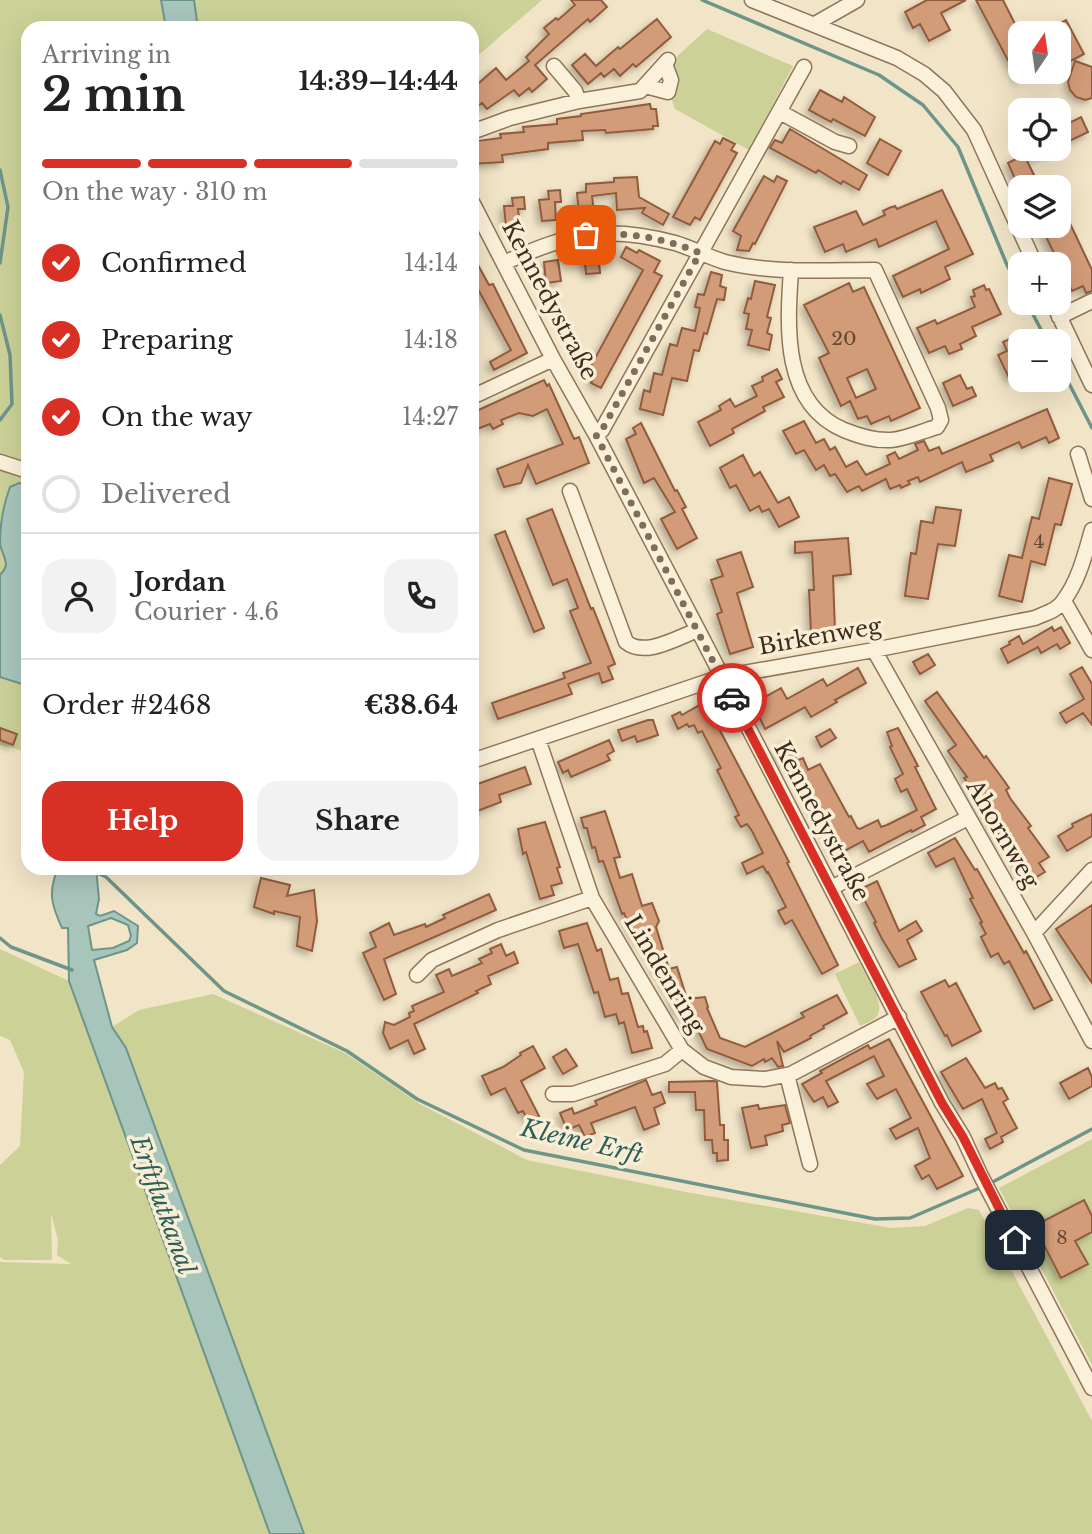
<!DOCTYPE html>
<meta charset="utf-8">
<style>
:root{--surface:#fff;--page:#f2f2f2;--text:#222;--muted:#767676;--line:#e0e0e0;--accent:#d93025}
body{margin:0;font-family:"Libre Baskerville",serif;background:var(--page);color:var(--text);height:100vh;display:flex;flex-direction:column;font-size:26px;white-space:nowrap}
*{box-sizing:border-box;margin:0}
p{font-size:23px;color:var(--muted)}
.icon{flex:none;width:38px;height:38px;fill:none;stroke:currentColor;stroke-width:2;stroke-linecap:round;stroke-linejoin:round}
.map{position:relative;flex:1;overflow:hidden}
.panel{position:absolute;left:21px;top:21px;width:458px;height:854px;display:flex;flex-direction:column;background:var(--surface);border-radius:21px;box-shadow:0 7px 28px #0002}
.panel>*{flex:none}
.needle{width:46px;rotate:13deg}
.buttons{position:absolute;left:1008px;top:21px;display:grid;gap:14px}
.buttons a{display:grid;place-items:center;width:63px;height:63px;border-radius:14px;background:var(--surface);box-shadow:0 7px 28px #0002;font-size:35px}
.pin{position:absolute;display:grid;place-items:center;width:60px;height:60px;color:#fff;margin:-30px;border-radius:14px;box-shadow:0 4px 10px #0006}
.courier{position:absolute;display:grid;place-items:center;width:70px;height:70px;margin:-35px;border:5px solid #d93025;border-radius:50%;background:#fff;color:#222;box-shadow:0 2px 9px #0007}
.headline em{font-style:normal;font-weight:700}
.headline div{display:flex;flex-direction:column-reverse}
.headline{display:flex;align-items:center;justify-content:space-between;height:119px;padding:0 21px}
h1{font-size:46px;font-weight:700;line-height:52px}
.bar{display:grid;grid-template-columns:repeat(4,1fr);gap:10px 7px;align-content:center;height:84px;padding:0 21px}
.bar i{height:9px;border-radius:5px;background:var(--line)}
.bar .selected{background:var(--accent)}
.bar p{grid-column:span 4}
.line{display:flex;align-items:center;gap:18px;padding:0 21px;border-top:2px solid var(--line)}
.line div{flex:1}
.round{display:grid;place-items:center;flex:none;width:74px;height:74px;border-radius:21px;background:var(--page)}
ol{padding:0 21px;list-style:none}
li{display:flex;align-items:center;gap:21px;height:77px}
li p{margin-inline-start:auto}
li .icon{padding:7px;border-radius:50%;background:var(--accent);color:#fff;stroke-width:4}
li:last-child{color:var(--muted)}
li i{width:38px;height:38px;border:4px solid var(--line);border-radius:50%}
.cta{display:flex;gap:14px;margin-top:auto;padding:14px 21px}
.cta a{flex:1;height:80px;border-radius:21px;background:var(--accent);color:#fff;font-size:28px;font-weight:700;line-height:80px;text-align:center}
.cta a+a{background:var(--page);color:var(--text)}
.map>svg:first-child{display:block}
.green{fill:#ccd198}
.water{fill:#a8c5bc;stroke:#6d958a;stroke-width:2;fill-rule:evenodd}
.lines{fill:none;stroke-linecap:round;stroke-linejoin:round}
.stream{stroke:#6d958a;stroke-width:3.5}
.building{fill:#d39c79;stroke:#905c3d;stroke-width:2;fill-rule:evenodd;filter:url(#shadow)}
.street-casing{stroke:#8f755a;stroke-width:17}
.street{stroke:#fbf1da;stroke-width:14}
.done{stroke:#7d6d59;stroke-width:7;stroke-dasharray:0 12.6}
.route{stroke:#d93025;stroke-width:9}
.labels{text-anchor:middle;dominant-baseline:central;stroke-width:7;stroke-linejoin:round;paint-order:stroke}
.number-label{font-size:19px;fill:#634936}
.street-label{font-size:23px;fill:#3e2d1f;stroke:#f8eed6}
.water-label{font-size:24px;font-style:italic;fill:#2d5f5a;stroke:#f8eed6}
</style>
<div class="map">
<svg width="1092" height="1534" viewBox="0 0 1092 1534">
<defs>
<filter id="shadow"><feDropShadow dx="-3.5" dy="3.5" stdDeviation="3.5" flood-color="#0004"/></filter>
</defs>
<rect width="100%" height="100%" fill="#f2e4c6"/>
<path class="green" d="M0 0H161L166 28H28V468L0 461Z
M194 0H542L473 60 472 28H198Z
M707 29 793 66 749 150 675 109 671 98 677 84 672 61Z
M0 471 28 479V752L0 745Z
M0 949 69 981 270 1534H0V1262L71 1264 57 1255 58 1240 51 1214 52 1260H4L0 1257V1165L20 1146 24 1072 10 1040 0 1036Z
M859 962C865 975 889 1007 875 1018 871 1022 864 1024 860 1026L835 974Z
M213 994 345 1053 420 1104 527 1160 686 1192 891 1228 925 1226 968 1208 979 1210 1092 1421V1534H304L126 1048 112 1027 139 1010Z
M1092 1139V1365L999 1188Z"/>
<path class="water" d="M161 0H194L198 28H166Z
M19 483 28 486V686L0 677V575C3 572 5 570 6 565 6 558 1 551 0 543 0 523 3 506 10 487Z
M58 868H96L99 899 96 914 100 916 114 911 138 926 137 943 127 950 94 960 112 1027 126 1048 304 1534H270L69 981 68 928H62C51 904 48 892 58 868ZM111 918 128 925 131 936 129 941 113 948 92 950 88 926Z"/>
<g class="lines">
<path class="stream" d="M702 0 879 75 923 105 958 147 1007 265 1020 290
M0 170 8 207 0 263
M1027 303 1047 341
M0 315 10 355 12 404 0 420
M1059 364 1092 428
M93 871 106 877 224 991 347 1051 417 1099 524 1150 875 1219 910 1218 982 1187
M0 938 11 947 72 970
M989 1184 1092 1129"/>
</g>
<path class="building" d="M571 0H601L607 7 590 22 588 19 535 65 547 79 532 92 529 88 519 96 514 90 487 109 482 103 472 111V89L496 68 506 80 529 61 526 57 549 34 544 28 556 18 558 20 575 5Z
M927 0H966L941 13 950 30 929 41 920 24 913 28 905 12Z
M976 0H1003L1020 34V83Z
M657 19 671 37 636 67 633 64 620 76 614 69 604 77 601 73 588 84 572 65 585 54 596 66 618 47 620 49Z
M1066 20 1084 54 1063 65 1059 57V33H1042Z
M1075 61 1092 67V98L1085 100 1076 97 1070 90 1068 82Z
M820 90 842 102 844 97 875 117 865 136 833 119 831 122 809 110Z
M650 104 651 109H656L658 126H653V129L606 133 605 130 582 131 583 140 548 143V149L502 155 503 162 472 164V151H478L477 141 501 138 500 134 524 132 523 127 557 124V119L581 116V114Z
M1081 117 1088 132 1059 146V128Z
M790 129 867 175 859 190 843 181 841 184 818 170 816 173 770 148 775 140 782 143Z
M723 138 735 144 731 150 737 153 700 220 695 217 690 225 673 217 715 141 720 144Z
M880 139 901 151 888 175 867 163Z
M1021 149H1053L1027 161 1034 175 1016 181 1008 163 1024 155Z
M764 176 774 182 777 176 787 181 755 244 753 243 749 251 737 250 741 236 733 231Z
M637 177 639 197 669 214 663 225 642 213 645 208 617 210 616 193 592 196 594 213 579 214 577 193 586 192V184L614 182V178Z
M560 190 561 202H555L556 220 542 221 539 200 549 199 548 191Z
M942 190 973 254 945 267 950 279 921 293 920 289 903 297 893 276 949 249 936 221 879 247 876 239 846 252 843 244 825 252 814 227 856 211 863 225 885 215 883 211 889 208 895 206 897 209Z
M524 197 525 209H518L520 226 506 227 504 206H513L512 198Z
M1059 200 1092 270V291L1086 293 1083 286 1072 291 1041 226H1059Z
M626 247 637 253 639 250 660 261 654 272 662 276 601 388 591 383 594 377 587 373 643 270 621 257Z
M598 251 600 273 586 274 584 253Z
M472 254 489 285 493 284 527 353 494 370 490 362 511 350 479 291 475 292 472 287Z
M558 260 561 281 546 283 544 262Z
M711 272 722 275 720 286 726 288 724 300 717 299 707 334 704 333 699 351 694 350 687 381 672 378 663 415 640 409 644 390 650 392 654 373 662 375 670 344 677 346 682 328 695 331 700 308 695 307 698 294 704 295Z
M755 281 775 285 767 317 771 318 767 333 772 335 769 350 748 345 752 330 746 329 749 314 744 313 748 298 751 299Z
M849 283 853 292 864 287 920 408 891 421 889 416 871 424 867 416 858 419 850 401 841 406 819 358 829 353 804 305ZM867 369 876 389 856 398 847 378Z
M984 285 986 290 989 289 1001 314 972 327 976 336 960 344 962 349 949 354 945 346 929 353 917 328 935 320 937 324 975 307 971 297 975 296 973 290Z
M1014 337 1020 356V375L1010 380 998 355 1007 351 1003 342Z
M777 369 782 379 776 382 784 397 763 407 765 411 732 429 734 433 710 446 698 422 721 410 719 406 730 399 735 407 757 396 752 386 763 381 762 377Z
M960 375 967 389 972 387 976 396 953 406 943 383Z
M544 380 547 386 549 384 574 439 579 437 589 463 536 484 528 465 521 483 504 487 497 469 563 444 547 409 533 416 519 413 501 420 503 424 493 429 490 424 472 431V413Z
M1047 409 1059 438 1049 443 1046 437 1022 448 1019 442 990 455 993 461 966 472 962 462 920 482 918 477 908 481 910 484 901 488 900 485 890 489 886 479 862 491 859 486 847 492 835 474 830 476 824 465 816 470 804 450 796 454 783 431 804 421 816 443 824 439 830 450 835 447 846 467 857 461 866 475 890 464 887 456 895 452 899 459 918 450 915 444 924 441 929 451 939 447 942 454Z
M641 423 675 491 677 490 686 507 682 509 697 538 677 549 661 519 675 512 654 478 644 483 626 439 636 434 633 428Z
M743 455 754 476 760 472 778 503 789 497 799 517 779 527 769 509 762 512 759 506 750 511 736 485 730 488 720 468Z
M1049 478 1072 484 1061 525 1055 524 1045 565 1031 561 1022 602 999 596 1009 555 1022 558 1032 517 1039 519Z
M936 507 961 510 955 546 938 544 928 599 905 596 911 553 916 554 921 521 933 523Z
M552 509 591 609 593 608 615 664 608 667 613 679 602 683 599 673 579 680 568 684 572 694 498 719 492 703 565 678 563 673 591 663 570 611 578 608 567 579 553 585 527 519Z
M505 531 544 628 534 632 495 535Z
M848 538 851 574 833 576 835 631 811 633 809 590H814L812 552 795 553V542Z
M741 552 753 587 737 593 753 647 730 654 717 614 722 612 711 580 723 576 717 560Z
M1052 627 1054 631 1061 627 1070 643 1060 649 1057 644 1041 653 1038 647 1008 663 1001 649 1010 644 1009 642 1019 636 1023 644Z
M928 654 935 665 920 674 913 662Z
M1082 667 1092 684V725L1083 713 1066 723 1060 713 1084 699 1070 674Z
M858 668 866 683 835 700 837 702 811 717 805 707 765 729 753 704 781 688 787 699 823 679 827 686Z
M937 692 984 758 986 756 1005 782 1009 788 1006 790 1010 798 1031 826 1028 828 1049 857 1039 863 1045 872 1026 883 1017 867 1021 865 998 834 982 807 984 806 964 778 967 777 948 751 956 745 925 701Z
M705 702 776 837 789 862 787 863 838 965 822 974 792 920 785 924 778 911 786 907 768 872 767 873 763 866 747 874 742 863 763 853 752 831 747 824 741 827 735 817 739 815 717 770 721 768 702 731 698 733 694 725 689 727 687 724 678 729 672 716 680 712 682 715Z
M648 720H653L658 735 637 742 635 736 622 741 618 730Z
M0 728 17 734 13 745 0 740Z
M898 728 918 766 915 767 936 809 921 817 925 825 912 832 911 830 869 852 863 841 837 855 791 763 803 758 808 770 820 764 849 817 851 816 857 828 860 829 878 820 881 827 887 825 917 810 907 789 901 792 895 779 903 774 890 747 892 746 887 732Z
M830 729 836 738 821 747 816 737Z
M609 740 614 751 607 755 610 760 571 777 568 770 563 773 558 762Z
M787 741 797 760 785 765 777 751 779 746Z
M525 767 531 784 499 795 501 802 472 813V786Z
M605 811 620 857 614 858 620 878 632 874 642 906 652 903 659 921 656 927 669 969 677 967 687 999 705 997 708 1007 707 1008 720 1038 745 1047 804 1017 801 1013 837 995 847 1013 823 1026 824 1028 810 1036 811 1038 784 1052 777 1041 783 1066 778 1067 772 1058 765 1062 764 1059 752 1066 707 1049 691 1016 683 1018 681 1012 675 1010 670 987 666 988 662 972 657 973 652 957 650 958 643 942 640 943 638 937 636 938 632 932 624 913 622 914 603 861 599 862 595 847 592 848 587 828H584L581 818Z
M1092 814V836L1067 851 1058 836 1073 827 1072 824Z
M545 822 560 867 557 868 562 883 551 886 554 895 540 899 526 852 523 854 518 829Z
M955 838 975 870 977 869 1024 953 1026 951 1052 1000 1034 1009 1009 961 1004 964 998 953 991 957 981 937 986 934 980 923 982 922 970 899 973 898 954 858 936 867 928 853Z
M261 878 290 885 287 896 314 890 317 921 312 951 297 946 300 917 274 911V914L254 907Z
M877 881 899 931 916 921 922 931 907 940 916 959 899 967 882 939 874 923 876 922 859 890Z
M489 894 496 910 384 959 396 994 384 1000 363 953 376 947 370 933 389 923 394 935 425 924 426 927 445 918 443 915Z
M1092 905V983L1056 929Z
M587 923 597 951 601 949 610 980 618 978 622 994 628 993 638 1027 643 1026 644 1032 647 1031 652 1048 632 1053 624 1022 619 1024 616 1014 605 1017 598 992 594 993 578 944 564 948 559 931Z
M501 944 506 956 514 952 518 963 488 976 491 984 476 991 478 993 414 1024 425 1049 414 1054 408 1040 390 1049 383 1033 385 1022 394 1025 410 1017 409 1013 414 1011 412 1006 444 992 436 975 449 969 452 976 482 963 479 959 492 953 490 949Z
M945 980 949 987 956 983 981 1031 952 1046 947 1035 945 1036 921 992Z
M889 1039 963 1176 937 1189 929 1175 922 1179 915 1166 930 1158 918 1128 896 1139 890 1129 911 1118 896 1089 877 1099 867 1084 884 1076 874 1056 826 1081 838 1102 828 1107 823 1097 814 1102 802 1084 822 1073 820 1071 868 1045 870 1049Z
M533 1046 545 1068 521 1081 539 1116 528 1121 523 1111 518 1113 505 1088 491 1095 482 1076 503 1067 521 1055 520 1053Z
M566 1049 577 1066 563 1074 553 1057Z
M966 1058 985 1088 995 1083 998 1089 1002 1088 1008 1099 1003 1102 1017 1128 1001 1137 1003 1142 990 1149 985 1139 997 1133 982 1099 963 1109 941 1072Z
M1088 1068 1092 1077V1086L1069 1099 1060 1083Z
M646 1080 652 1095 661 1092 665 1103 654 1108 659 1124 644 1130 635 1107 591 1123 595 1133 585 1137 579 1125 567 1130 560 1113 572 1108 574 1114 597 1105 595 1101Z
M714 1081 717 1082 720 1125H724V1140H728V1160L717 1161V1153H713L712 1140H705L704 1110H696L695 1092H669V1082Z
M758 1105 759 1109 785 1105 790 1123 782 1125 783 1131 765 1136 767 1145 751 1148 742 1108Z
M1084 1200 1092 1216V1232L1075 1241 1088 1264 1061 1278 1034 1226Z"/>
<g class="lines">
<g class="street-casing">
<path id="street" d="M752 0 897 58 924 74 944 91 974 130 1035 264
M815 24 857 0
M554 66 575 91 579 101
M645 86 668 92 671 80 665 64
M780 112 835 142 849 146
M472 132 510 118 579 101 640 91 668 60
M472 202 553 359 596 435 698 630 942 1103 963 1137 981 1176 1092 1388
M504 263C567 234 605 224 675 243 692 248 708 257 725 262 773 274 826 270 875 270L938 408 941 420 937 427C922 431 906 439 891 440 874 441 859 436 844 430 782 404 787 327 791 270
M1053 303 1092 385
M1059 317 1092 301
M472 397 553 359
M596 435 602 430 804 67
M1078 454 1092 499
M0 462 28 471
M570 491 626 642C645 658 678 637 698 630
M1064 601 1092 650
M874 650 1034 933 1092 1041
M538 739 592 898 682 1050 704 1067 731 1077 765 1079 791 1074 899 1017
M472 761 721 677 874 650 1035 618C1046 613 1058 610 1064 600 1079 580 1085 554 1092 530
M831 888 968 818
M1034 933 1092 870
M417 975 432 960 498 930 592 898
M787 1075 810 1164
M553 1094H573L665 1064 682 1050"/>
</g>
<use href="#street" class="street"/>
</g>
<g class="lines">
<path class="done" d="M586 235C626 231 664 238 700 253L602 430 596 435 732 698"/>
<path class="route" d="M732 698 942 1103 963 1137 1015 1240"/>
</g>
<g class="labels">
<g class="number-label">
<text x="844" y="338">20</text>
<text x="1039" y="541">4</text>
<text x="1062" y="1237">8</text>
</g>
<g class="street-label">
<text transform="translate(550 300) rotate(62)">Kennedystraße</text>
<text transform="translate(820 636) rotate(-10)">Birkenweg</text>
<text transform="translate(822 821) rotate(62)">Kennedystraße</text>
<text transform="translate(1003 834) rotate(60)">Ahornweg</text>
<text transform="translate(665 974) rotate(59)">Lindenring</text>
</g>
<g class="water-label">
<text transform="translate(582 1141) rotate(13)">Kleine Erft</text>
<text transform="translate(163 1205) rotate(70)">Erftflutkanal</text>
</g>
</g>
</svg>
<div class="buttons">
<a><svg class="needle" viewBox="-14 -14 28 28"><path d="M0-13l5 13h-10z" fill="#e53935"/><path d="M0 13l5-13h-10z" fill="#767676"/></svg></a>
<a><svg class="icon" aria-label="locate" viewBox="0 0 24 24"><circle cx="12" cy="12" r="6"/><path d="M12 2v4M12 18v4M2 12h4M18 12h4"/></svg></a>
<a><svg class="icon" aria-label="layers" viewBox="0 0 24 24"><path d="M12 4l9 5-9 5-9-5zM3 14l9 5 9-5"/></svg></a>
<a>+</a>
<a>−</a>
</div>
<div class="pin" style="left:586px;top:235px;background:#ea580c"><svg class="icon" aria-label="bag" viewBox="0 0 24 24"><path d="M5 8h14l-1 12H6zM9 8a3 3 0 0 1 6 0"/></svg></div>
<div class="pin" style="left:1015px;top:1240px;background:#1f2937"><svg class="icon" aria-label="home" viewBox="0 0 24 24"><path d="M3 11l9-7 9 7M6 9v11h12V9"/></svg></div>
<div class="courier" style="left:732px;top:698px"><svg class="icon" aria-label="car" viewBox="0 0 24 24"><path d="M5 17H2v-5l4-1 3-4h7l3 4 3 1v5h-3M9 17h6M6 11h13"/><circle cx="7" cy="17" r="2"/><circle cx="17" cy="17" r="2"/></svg></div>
<section class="panel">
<div class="headline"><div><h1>2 min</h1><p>Arriving in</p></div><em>14:39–14:44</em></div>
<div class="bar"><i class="selected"></i><i class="selected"></i><i class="selected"></i><i></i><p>On the way · 310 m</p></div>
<ol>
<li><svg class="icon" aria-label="check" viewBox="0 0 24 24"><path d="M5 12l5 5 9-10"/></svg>Confirmed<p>14:14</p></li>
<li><svg class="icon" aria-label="check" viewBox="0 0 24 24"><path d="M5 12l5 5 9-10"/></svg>Preparing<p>14:18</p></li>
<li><svg class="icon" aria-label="check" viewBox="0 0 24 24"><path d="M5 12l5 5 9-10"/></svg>On the way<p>14:27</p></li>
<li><i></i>Delivered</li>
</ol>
<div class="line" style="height:126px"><a class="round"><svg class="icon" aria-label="person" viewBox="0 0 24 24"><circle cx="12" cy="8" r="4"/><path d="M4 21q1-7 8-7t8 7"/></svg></a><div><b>Jordan</b><p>Courier · 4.6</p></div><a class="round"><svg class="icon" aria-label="phone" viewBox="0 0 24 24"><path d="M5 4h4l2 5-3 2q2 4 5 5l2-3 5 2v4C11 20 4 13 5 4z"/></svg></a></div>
<div class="line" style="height:91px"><div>Order #2468</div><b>€38.64</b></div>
<div class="cta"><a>Help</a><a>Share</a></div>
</section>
</div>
